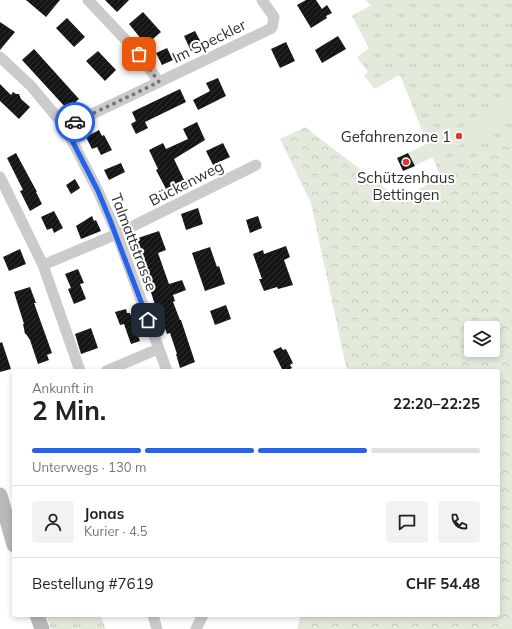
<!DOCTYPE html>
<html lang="de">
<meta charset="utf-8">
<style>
:root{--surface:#fff;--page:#f2f2f2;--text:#222;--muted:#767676;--line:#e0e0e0;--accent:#2563eb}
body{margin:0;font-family:Mulish,sans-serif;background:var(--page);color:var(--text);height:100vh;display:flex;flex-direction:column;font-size:15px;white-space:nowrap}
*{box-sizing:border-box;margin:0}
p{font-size:13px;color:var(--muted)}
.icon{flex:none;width:22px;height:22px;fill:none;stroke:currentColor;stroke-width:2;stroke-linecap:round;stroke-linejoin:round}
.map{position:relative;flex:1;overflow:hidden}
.panel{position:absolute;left:12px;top:369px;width:488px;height:248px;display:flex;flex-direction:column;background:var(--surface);border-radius:4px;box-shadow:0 2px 6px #0003}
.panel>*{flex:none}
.buttons{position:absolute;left:464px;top:321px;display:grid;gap:8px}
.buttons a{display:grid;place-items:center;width:36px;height:36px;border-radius:4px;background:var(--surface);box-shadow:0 2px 6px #0003;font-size:20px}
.pin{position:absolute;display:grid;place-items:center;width:34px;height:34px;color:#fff;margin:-17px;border-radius:8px;box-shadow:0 2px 6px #0006}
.courier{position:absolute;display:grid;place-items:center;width:40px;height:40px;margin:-20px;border:3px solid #2563eb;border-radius:50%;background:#fff;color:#222;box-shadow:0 1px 5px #0007}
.overview em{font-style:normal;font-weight:700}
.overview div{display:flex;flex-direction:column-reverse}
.overview{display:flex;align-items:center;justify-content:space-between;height:68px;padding:0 20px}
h1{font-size:26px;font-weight:700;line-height:30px}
.bar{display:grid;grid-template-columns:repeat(4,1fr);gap:6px 4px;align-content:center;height:48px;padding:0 20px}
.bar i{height:5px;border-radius:3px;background:var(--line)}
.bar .active{background:var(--accent)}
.bar p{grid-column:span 4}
.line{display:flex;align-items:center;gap:10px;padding:0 20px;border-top:1px solid var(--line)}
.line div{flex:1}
.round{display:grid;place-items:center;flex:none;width:42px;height:42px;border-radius:4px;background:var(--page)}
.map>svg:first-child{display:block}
.grass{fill:url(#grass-tufts)}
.forest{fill:url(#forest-crowns);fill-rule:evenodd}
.park{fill:#e3eadc}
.building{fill:url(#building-hatch)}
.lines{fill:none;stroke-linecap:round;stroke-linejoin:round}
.street{stroke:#cbcbcb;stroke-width:11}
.secondary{stroke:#b8b8b8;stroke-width:15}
.done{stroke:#777;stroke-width:4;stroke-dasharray:0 7.2}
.route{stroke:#2563eb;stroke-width:5}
.poi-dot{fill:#dd3837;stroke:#fff;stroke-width:1.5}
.labels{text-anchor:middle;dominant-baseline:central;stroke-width:4;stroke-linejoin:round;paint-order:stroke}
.street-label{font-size:15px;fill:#2e2e2e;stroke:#fff}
.poi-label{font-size:15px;fill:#2e2e2e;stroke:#fff;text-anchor:end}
</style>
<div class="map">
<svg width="512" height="629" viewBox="0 0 512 629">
<defs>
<pattern id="grass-tufts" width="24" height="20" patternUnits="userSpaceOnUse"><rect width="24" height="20" fill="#e3eadc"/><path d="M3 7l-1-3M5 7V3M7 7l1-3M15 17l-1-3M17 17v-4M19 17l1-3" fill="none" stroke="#c3c9bd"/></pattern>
<pattern id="forest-crowns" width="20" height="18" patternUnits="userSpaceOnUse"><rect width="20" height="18" fill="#e3eadc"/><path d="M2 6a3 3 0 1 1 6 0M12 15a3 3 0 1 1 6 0" fill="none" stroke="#c3c9bd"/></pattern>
<pattern id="building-hatch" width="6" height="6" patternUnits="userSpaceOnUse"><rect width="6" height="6" fill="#151515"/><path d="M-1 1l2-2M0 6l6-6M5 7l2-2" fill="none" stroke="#2f2f2f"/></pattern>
</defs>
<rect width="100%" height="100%" fill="#fff"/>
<path class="grass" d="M365 0H512V142L441 178 400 75 374 89 364 75 368 72 357 57 369 48 352 16 371 5Z
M46 615H100L106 629H51Z"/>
<path class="forest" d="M305 127 399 199 512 142V629H297L301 615H498V371H347L311 203 280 139ZM471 328H493V350H471Z"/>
<path class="park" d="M512 102V120L414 166 408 153Z"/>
<path class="building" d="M26 0H60L46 17Z
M105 0H129L117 12Z
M306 0H316L322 9 327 5 332 13 326 16 327 18 311 28 297 5Z
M143 12 161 32 146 45 129 24Z
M67 18 85 37 74 47 56 28Z
M0 22 15 32 0 50Z
M195 31 203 46 191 51 184 36Z
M338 36 346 49 322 63 315 50Z
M286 42 295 61 280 68 271 49Z
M167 48 173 60 162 65 156 53Z
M34 49 79 99 67 109 22 60Z
M98 51 116 70 105 81 86 61Z
M218 78 226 96 198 110 193 100 210 91 206 83Z
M0 84 11 95 13 92 16 94H19L21 99 30 107 19 119 0 101Z
M180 89 186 102 145 122 148 128 136 134 131 124 136 121 132 112Z
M197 122 205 140 174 159 186 184 173 191 171 187 166 189 156 170 158 169 149 150 163 143 166 149 188 139 183 129Z
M99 130 102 136 104 135 112 150 101 155 97 147 92 149 86 137Z
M223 143 230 157 213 165 206 151Z
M16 153 37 192H36L42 204 30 211 20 191 23 190 7 158Z
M408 153 415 166 403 171 397 158Z
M121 163 125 172 109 180 104 170Z
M75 179 80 188 71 194 66 185Z
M198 208 203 224 186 230 181 214Z
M54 211 63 228 54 233 52 228 47 230 41 217Z
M92 216 94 221 96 220 101 231 81 239 76 226Z
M258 216 262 228 250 233 246 220Z
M159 231 166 250 158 253 169 284 182 280 186 290 173 295 175 301 173 302 180 320H181L195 362 180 368 176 354H177L170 333 167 334 160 314 158 315 146 276 132 240Z
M286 246 290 257 284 260 293 285 278 289 277 287 264 291 259 279H262L253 254 263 250 264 254Z
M210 247 217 267 219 266 225 284 205 291 192 253Z
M20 249 26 264 9 271 3 257Z
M78 269 84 283 80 284 86 299 74 304 68 289 71 288 65 274Z
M30 287 36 303H34L52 353 47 355 49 360 38 364 30 340 26 334H25L23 324H24L14 292Z
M226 305 231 319 215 325 210 311Z
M126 309 127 313H130L140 341 131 344 124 324 120 325 115 312Z
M91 328 98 348 81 354 75 334Z
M2 342 11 369 0 372V343Z
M281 347 283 350 286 349 293 363 290 365 292 368 286 371H283L273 351Z"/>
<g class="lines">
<path class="street" d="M88 0 139 54 159 82
M0 57 31 86 65 127 98 191 117 234 167 371
M65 127 272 28 274 17 262 0
M0 177 43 265 117 234 256 165
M43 265 80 371
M106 371 158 349
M153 615 157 629
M196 629 203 615"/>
<path class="secondary" d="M0 495 14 545
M37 615 42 629"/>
</g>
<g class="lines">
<path class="done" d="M75 122 159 82 139 54"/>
<path class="route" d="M75 122 65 127 98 191 110 220 148 320"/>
</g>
<g class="poi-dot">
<circle cx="459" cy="136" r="4"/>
<circle cx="406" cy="162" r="4"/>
</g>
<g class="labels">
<g class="street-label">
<text transform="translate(209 41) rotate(-26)">Im Speckler</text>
<text transform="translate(186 183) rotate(-27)">Bückenweg</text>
<text transform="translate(134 242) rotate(69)">Talmattstrasse</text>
</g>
<g class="poi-label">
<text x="451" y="136">Gefahrenzone 1</text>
<text x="406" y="177" text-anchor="middle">Schützenhaus<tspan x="406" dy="17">Bettingen</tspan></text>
</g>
</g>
</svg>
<div class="buttons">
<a><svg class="icon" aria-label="layers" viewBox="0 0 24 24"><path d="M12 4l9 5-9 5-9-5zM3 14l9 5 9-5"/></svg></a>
</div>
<div class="pin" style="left:139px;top:54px;background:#ea580c"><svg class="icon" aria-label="bag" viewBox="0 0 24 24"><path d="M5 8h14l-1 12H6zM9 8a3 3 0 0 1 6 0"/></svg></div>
<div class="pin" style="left:148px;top:320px;background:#1f2937"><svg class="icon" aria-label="home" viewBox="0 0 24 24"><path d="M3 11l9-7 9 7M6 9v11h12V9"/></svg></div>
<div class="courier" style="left:75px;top:122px"><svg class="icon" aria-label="car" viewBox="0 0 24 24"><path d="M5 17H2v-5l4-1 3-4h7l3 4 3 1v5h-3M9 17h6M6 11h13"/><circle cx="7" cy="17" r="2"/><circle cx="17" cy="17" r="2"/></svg></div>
<section class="panel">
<div class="overview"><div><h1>2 Min.</h1><p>Ankunft in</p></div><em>22:20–22:25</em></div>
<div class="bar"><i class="active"></i><i class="active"></i><i class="active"></i><i></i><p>Unterwegs · 130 m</p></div>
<div class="line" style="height:72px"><a class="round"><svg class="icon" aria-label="person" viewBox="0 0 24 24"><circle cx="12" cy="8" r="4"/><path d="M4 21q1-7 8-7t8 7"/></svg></a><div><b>Jonas</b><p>Kurier · 4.5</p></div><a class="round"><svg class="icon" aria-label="chat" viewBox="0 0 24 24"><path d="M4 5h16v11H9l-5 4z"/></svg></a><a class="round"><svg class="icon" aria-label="phone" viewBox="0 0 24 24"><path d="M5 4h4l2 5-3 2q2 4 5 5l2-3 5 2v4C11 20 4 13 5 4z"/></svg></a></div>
<div class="line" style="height:52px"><div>Bestellung #7619</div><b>CHF 54.48</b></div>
</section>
</div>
